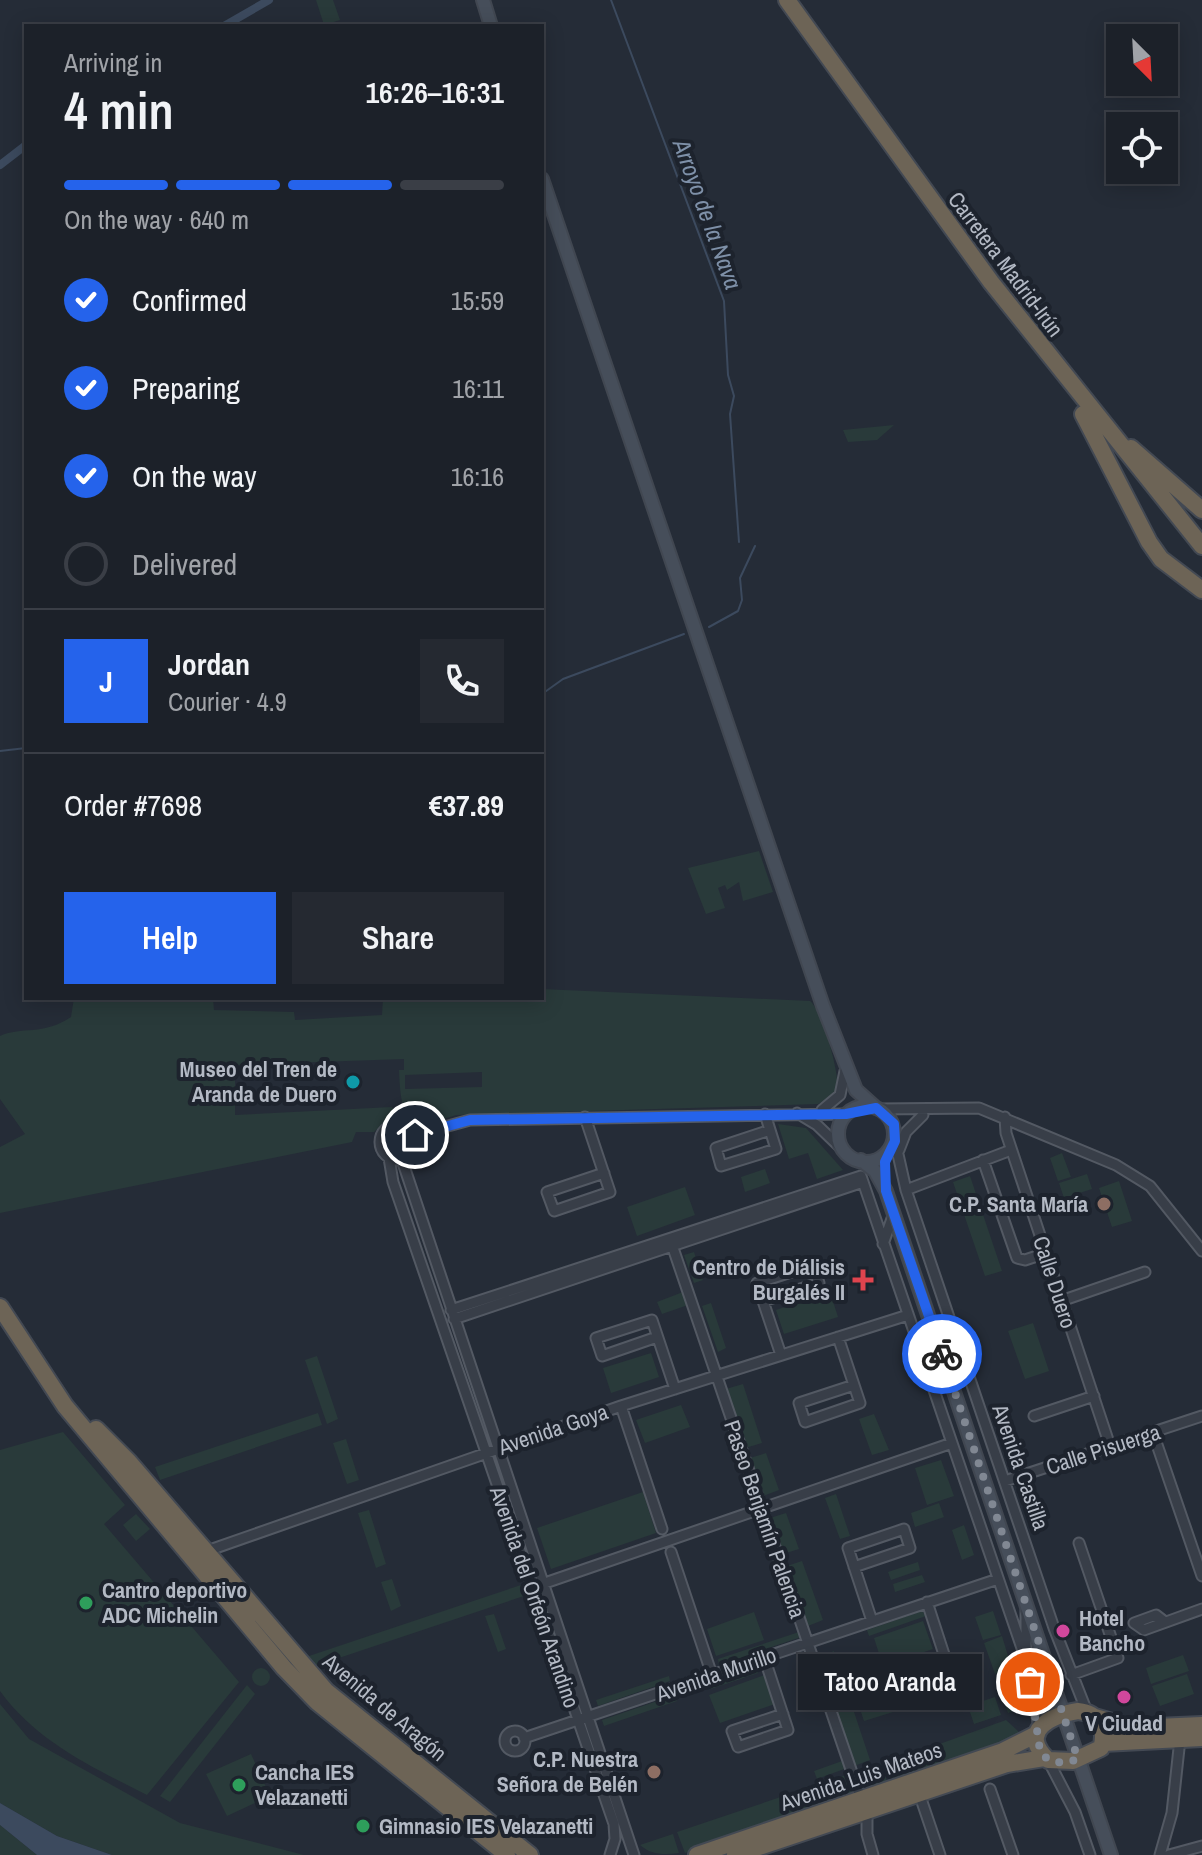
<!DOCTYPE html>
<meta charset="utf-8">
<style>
:root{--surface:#1c2129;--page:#252931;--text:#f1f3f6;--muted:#a0a3a8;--line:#3a3e46;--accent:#2563eb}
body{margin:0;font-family:"Archivo Narrow",sans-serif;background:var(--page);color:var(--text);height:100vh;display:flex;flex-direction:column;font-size:30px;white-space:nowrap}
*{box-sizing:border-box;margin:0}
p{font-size:26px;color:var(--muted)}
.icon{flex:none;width:44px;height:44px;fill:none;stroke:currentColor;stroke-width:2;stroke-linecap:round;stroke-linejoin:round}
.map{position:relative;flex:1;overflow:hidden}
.details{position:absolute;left:24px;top:24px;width:520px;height:976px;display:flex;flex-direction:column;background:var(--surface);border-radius:0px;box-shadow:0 4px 20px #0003,0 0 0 2px var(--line)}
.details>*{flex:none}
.needle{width:52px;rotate:156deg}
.controls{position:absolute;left:1106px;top:24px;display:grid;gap:16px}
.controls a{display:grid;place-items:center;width:72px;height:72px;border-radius:0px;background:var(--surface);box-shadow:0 4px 20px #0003,0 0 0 2px var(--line);font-size:40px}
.pin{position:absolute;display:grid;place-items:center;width:68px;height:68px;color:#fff;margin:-34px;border:4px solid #fff;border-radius:50%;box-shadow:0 2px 8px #0007}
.courier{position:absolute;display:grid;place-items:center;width:80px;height:80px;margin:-40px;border:6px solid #2563eb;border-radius:50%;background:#fff;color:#222;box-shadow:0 2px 10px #0007}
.bubble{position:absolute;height:56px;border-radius:0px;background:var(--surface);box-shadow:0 4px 20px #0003,0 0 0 2px var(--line);font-size:26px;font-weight:600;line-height:56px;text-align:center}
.headline em{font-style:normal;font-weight:600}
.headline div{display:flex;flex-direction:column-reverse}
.headline{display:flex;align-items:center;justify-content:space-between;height:136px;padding:0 40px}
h1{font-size:52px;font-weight:600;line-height:60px}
.bar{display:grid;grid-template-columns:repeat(4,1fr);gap:12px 8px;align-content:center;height:96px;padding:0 40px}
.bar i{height:10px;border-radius:6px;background:var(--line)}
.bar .active{background:var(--accent)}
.bar p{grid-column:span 4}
.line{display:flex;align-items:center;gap:20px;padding:0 40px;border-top:2px solid var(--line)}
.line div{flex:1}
.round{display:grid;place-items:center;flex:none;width:84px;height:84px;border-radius:0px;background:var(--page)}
ol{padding:0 40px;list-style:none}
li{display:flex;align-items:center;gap:24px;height:88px}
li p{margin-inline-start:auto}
li .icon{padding:8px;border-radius:50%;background:var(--accent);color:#fff;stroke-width:4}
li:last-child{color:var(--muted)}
li i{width:44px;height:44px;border:4px solid var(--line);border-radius:50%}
.action{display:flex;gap:16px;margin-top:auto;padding:16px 40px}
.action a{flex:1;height:92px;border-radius:0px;background:var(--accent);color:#fff;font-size:32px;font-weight:600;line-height:92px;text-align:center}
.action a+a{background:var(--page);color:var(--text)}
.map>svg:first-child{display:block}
.green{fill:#293a3a;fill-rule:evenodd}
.water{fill:#3c4a5e}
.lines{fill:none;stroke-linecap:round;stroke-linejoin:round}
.stream{stroke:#3c4a5e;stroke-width:2}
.canal{stroke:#3c4a5e;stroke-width:8}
.street-casing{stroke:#535963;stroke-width:13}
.secondary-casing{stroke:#414751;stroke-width:16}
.highway-casing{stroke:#434953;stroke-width:20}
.street{stroke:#383e48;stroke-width:9}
.secondary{stroke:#464e5a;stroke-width:12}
.highway{stroke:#6d6456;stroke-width:16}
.done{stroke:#818893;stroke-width:8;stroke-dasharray:0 14.4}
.route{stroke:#2563eb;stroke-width:10}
.culture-dot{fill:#0f9aa8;stroke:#1d232d;stroke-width:3}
.education-dot{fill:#8d6e63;stroke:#1d232d;stroke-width:3}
.health-dot{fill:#e0444e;stroke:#1d232d;stroke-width:3}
.leisure-dot{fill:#2e9e5b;stroke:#1d232d;stroke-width:3}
.hotel-dot{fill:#d1479c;stroke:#1d232d;stroke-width:3}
.labels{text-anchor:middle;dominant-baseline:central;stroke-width:8;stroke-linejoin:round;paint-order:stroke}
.street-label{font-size:22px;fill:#b3b9c4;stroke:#1d232d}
.poi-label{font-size:22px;font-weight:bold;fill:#b3b9c4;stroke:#1d232d;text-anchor:end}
.water-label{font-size:24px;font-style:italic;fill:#7e90a8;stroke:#1d232d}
</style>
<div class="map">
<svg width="1202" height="1855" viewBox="0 0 1202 1855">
<rect width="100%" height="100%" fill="#252c37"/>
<path class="green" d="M316 0H333L340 20 324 25Z
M894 425 877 440 848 442 843 430Z
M759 851 773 892 743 901 739 882 727 890 725 885 718 888 725 908 706 914 688 868Z
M542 989 810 1001C822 1010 841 1076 837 1092L818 1104 456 1115C406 1132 401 1119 399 1070H404V1059L235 1065V1115L392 1107 395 1112 374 1132H356L352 1142 0 1213V1147L25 1134 0 1099V1036C22 1026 43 1036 71 1017L74 998H213L214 1010 294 1012 295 1020 382 1015 383 998H542ZM482 1072V1087L405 1089V1075Z
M778 1124 806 1128 843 1170 817 1179 808 1153 789 1159Z
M1062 1153 1071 1177 1058 1181 1050 1158Z
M765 1169 770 1183 745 1192 741 1177Z
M1087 1174 1092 1189 1064 1198 1059 1183Z
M970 1176 1002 1271 985 1276 953 1182Z
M1119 1181 1132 1221 1112 1227 1099 1188Z
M685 1187 695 1215 637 1236 627 1207Z
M694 1252 703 1280 694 1283 684 1255Z
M683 1292 688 1305 662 1314 657 1302Z
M830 1292 838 1317 784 1334 776 1310Z
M711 1303 726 1348 718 1352 702 1306Z
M1033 1323 1049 1371 1025 1379 1008 1331Z
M651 1353 659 1377 611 1393 603 1368Z
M317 1356 338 1419 327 1424 305 1360Z
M743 1384 762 1443 745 1448 726 1389Z
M681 1405 690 1427 645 1443 636 1420Z
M318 1413 322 1425 160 1480 155 1467Z
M874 1414 889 1450 872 1455 859 1419Z
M63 1432 125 1505 104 1524 239 1682 147 1795C92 1767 37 1742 0 1691V1450Z
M346 1439 359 1480 347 1484 333 1443Z
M766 1453 779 1490 763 1496 750 1458Z
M941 1460 954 1496 927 1505 915 1468Z
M643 1492 656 1533 551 1569 537 1528Z
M836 1494 850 1536 840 1539 825 1498Z
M939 1503 944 1517 915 1527 911 1513Z
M369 1510 386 1564 376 1568 358 1513Z
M786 1513 799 1549 783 1554 770 1518Z
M136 1514 150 1529 136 1541 123 1525Z
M964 1525 974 1555 962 1560 952 1530Z
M802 1561 823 1620 808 1626 787 1566Z
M918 1562 920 1570 891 1580 888 1572Z
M922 1575 925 1582 895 1592 893 1584Z
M392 1579 401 1606 391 1611 381 1582Z
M521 1585 524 1596 315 1666 306 1657Z
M922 1611 926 1616 869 1636 867 1630Z
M993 1611 1001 1635 983 1640 975 1617Z
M754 1612 764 1640 716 1656 707 1629Z
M494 1614 506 1649 498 1652 485 1616Z
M923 1621 933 1649 883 1666 874 1638Z
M802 1631 804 1636 754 1653 752 1650 750 1655 719 1665 718 1659Z
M1002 1636 1012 1669 995 1674 984 1643Z
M834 1651 849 1696 833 1701 818 1657Z
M1183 1655 1189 1671 1151 1684 1146 1668Z
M756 1667 758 1673 711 1689 709 1683Z
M252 1677a9 9 0 1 1 18 0a9 9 0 1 1-18 0Z
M1013 1671 1024 1707 1008 1713 996 1677Z
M1187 1674 1194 1694 1160 1706 1152 1686Z
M765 1675 775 1704 720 1723 709 1695Z
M669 1676 670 1681 598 1706 596 1700Z
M247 1685 255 1694 170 1802 160 1796Z
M675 1695 677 1701 604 1726 602 1720Z
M995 1697 1001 1715 974 1724 968 1706Z
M890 1702 893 1712 864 1721 861 1712Z
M0 1704 29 1739 180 1823 304 1855H112L57 1836 0 1803Z
M852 1706 870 1760 854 1766 835 1712Z
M1006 1720 1019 1732 1003 1745 893 1782 887 1763Z
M251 1754 270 1796 227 1816 206 1774Z
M845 1760 847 1768 817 1779 814 1771Z
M881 1764 888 1784 863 1792 856 1772Z
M849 1774 856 1795 685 1853 677 1832Z
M0 1825 37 1855H0Z
M673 1834 679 1853C664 1855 651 1855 640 1845Z"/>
<path class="water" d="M0 1803 57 1836 112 1855H37L0 1825Z"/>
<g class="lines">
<path class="stream" d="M611 0 724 301 728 375 734 396 730 414 739 542
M709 627 738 611 742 600 740 578 755 546
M542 694 563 679 684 634
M0 751 26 748"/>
<path class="canal" d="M224 26 269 0
M0 165 26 145"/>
<g class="street-casing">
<path id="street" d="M879 1109 979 1108 1116 1165 1150 1186 1202 1251
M822 1110 840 1095 845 1071
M797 1113 817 1125 842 1149
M765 1114 776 1149 721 1166 716 1148 770 1130
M585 1117 610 1192 554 1211 547 1192 604 1173
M1005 1117 1006 1133 1110 1446
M380 1142a18 18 0 1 1 36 0a18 18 0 1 1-36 0Z
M415 1135 470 1120 846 1114
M895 1141 906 1190 1054 1628 1087 1712
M899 1150 906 1132 923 1115
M389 1158 393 1182 614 1824 615 1839 610 1855
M402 1160 634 1855
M983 1160 1017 1258 1025 1260 1046 1253
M906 1190 1011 1150
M883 1244 894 1213
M672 1245 859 1793
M763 1301 819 1283 813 1265 757 1283 781 1355
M1061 1301 1145 1272
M451 1310 861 1176 1026 1660 1039 1727
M454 1319 863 1182
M657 1337 602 1356 596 1338 652 1320 675 1389
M838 1337 860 1403 805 1422 799 1403 854 1385
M621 1406 662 1529
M1034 1416 1094 1396
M1153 1433 1202 1576
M1005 1481 1202 1416
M204 1552 621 1406 905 1316
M671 1552 712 1675
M854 1567 910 1548 904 1529 848 1548 872 1621
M545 1583 952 1443
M927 1602 951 1676 897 1694 891 1675 945 1657
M1165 1622 1156 1615 1134 1623 1144 1630 1202 1609
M1026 1652V1611
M764 1657 788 1730 738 1747 732 1731 783 1714
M1071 1675 1118 1658 1079 1543
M505 1741a10 10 0 1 1 20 0a10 10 0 1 1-20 0Z
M524 1738 998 1579
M1048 1760 1075 1812 1090 1855
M990 1789 1013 1855
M919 1793 940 1855
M867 1817V1834L873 1855
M1160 1855 1172 1813 1180 1739
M1169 1855 1202 1846"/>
</g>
<g class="secondary-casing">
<path id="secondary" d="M483 0 491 26
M542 179 823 1006 856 1090 876 1108
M838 1134a28 28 0 1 1 56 0a28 28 0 1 1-56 0Z
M861 1160 875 1171 886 1191 1111 1855"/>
</g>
<g class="highway-casing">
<path id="highway" d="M787 0 991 282 1202 546
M1083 414 1149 542 1161 559 1202 590
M1131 448 1202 510
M0 1307 65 1406 284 1668 317 1702 507 1855
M96 1429 129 1462 326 1691 530 1855
M1078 1711C1099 1713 1107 1730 1101 1748L1073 1761 1048 1760C1017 1731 1052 1715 1078 1711Z
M1095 1717 1133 1728 1202 1725
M1103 1743 1202 1738
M697 1855 1003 1751 1037 1734
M735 1855 1007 1764 1044 1758"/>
</g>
<use href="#street" class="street"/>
<use href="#secondary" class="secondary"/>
<use href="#highway" class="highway"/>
</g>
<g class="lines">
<path class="done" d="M942 1354 1078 1759C1063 1764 1049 1765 1040 1751L1030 1682"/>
<path class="route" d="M415 1135 470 1120 846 1114 876 1108 894 1124 895 1141 885 1162 886 1191 942 1354"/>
</g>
<circle class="culture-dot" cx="353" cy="1082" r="8"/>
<g class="education-dot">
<circle cx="1104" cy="1204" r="8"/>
<circle cx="654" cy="1772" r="8"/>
</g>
<path class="health-dot" d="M859 1268h8v8h8v8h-8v8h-8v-8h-8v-8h8z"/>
<g class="leisure-dot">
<circle cx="86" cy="1603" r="8"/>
<circle cx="239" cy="1785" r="8"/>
<circle cx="363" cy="1826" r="8"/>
</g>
<g class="hotel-dot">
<circle cx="1063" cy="1631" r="8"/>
<circle cx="1124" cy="1697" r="8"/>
</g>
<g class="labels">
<g class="street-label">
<text transform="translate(1006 264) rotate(53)">Carretera Madrid-Irún</text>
<text transform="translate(1055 1282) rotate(72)">Calle Duero</text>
<text transform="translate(553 1429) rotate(-19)">Avenida Goya</text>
<text transform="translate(1103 1449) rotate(-18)">Calle Pisuerga</text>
<text transform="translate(1021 1467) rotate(71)">Avenida Castilla</text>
<text transform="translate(765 1519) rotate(71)">Paseo Benjamín Palencia</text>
<text transform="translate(535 1597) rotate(71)">Avenida del Orfeón Arandino</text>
<text transform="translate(716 1674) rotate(-19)">Avenida Murillo</text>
<text transform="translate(385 1707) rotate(40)">Avenida de Aragón</text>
<text transform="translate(861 1776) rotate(-19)">Avenida Luis Mateos</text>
</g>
<g class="poi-label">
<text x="337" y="1069">Museo del Tren de<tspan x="337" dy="25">Aranda de Duero</tspan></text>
<text x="1088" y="1204">C.P. Santa María</text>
<text x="845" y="1267">Centro de Diálisis<tspan x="845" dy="25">Burgalés II</tspan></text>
<text x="102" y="1590" text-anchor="start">Cantro deportivo<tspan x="102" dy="25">ADC Michelin</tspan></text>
<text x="1079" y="1618" text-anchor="start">Hotel<tspan x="1079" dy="25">Bancho</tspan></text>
<text x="1124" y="1723" text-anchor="middle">V Ciudad</text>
<text x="638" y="1759">C.P. Nuestra<tspan x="638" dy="25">Señora de Belén</tspan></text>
<text x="255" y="1772" text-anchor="start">Cancha IES<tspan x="255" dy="25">Velazanetti</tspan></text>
<text x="379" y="1826" text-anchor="start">Gimnasio IES Velazanetti</text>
</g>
<g class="water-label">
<text transform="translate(708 214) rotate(70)">Arroyo de la Nava</text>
</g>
</g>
</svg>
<div class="controls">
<a><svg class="needle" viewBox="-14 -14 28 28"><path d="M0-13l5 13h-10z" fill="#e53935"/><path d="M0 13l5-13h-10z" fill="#a0a3a8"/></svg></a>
<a><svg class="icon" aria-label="locate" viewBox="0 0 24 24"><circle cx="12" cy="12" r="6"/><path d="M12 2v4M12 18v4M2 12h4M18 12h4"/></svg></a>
</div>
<div class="pin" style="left:1030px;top:1682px;background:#ea580c"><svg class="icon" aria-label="bag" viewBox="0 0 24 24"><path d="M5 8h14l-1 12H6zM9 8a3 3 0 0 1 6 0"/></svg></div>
<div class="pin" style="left:415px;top:1135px;background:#1f2937"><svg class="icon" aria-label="home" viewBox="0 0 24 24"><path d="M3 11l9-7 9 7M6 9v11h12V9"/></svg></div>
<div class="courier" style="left:942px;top:1354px"><svg class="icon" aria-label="bike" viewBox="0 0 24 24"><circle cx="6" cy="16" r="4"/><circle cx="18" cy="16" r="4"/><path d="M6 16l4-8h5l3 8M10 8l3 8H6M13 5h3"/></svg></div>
<div class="bubble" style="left:798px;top:1654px;width:184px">Tatoo Aranda</div>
<section class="details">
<div class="headline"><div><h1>4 min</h1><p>Arriving in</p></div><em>16:26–16:31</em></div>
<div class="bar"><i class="active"></i><i class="active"></i><i class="active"></i><i></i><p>On the way · 640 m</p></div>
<ol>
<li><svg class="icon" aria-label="check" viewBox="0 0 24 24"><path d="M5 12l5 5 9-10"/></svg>Confirmed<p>15:59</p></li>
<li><svg class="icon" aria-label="check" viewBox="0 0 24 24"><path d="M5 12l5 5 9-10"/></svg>Preparing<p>16:11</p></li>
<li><svg class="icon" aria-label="check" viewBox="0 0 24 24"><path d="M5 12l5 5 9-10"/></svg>On the way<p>16:16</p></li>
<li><i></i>Delivered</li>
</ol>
<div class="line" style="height:144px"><b class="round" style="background:var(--accent);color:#fff">J</b><div><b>Jordan</b><p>Courier · 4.9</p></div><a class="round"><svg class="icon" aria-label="phone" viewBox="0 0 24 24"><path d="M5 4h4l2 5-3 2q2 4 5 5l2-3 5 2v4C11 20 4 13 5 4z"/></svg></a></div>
<div class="line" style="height:104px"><div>Order #7698</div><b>€37.89</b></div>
<div class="action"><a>Help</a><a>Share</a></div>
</section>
</div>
